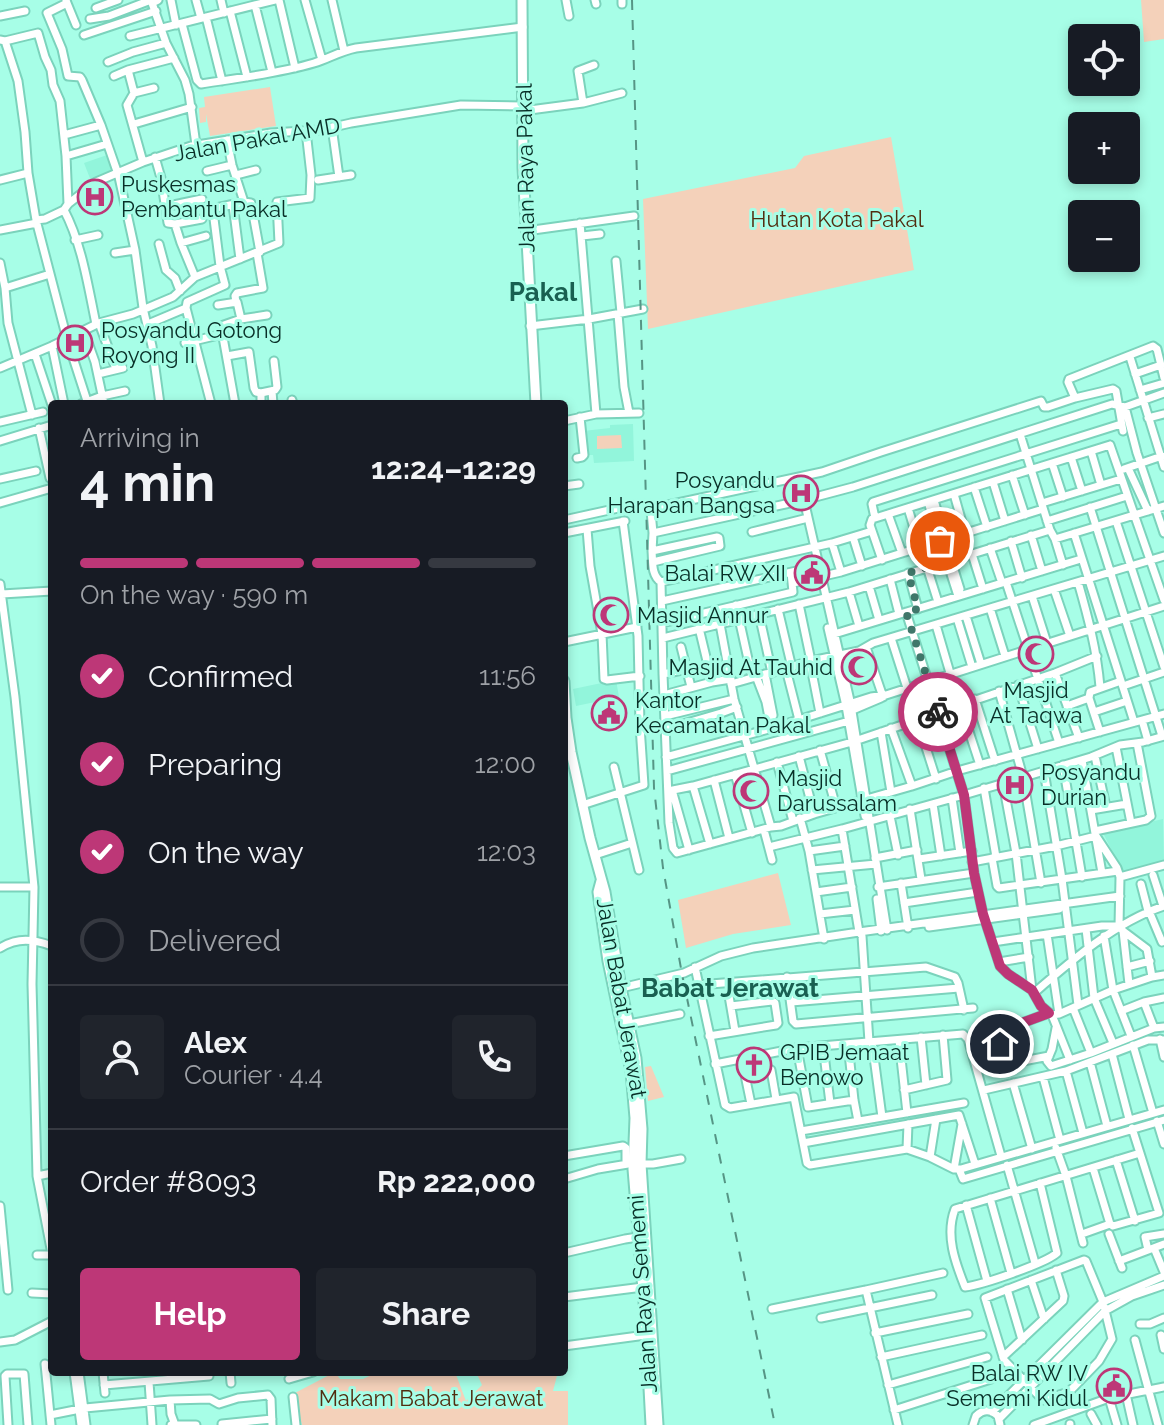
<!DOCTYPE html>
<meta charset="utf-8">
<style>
:root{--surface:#171b24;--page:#20242c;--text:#f1f3f6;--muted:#9ea1a6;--line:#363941;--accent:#bd3777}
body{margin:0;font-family:Raleway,sans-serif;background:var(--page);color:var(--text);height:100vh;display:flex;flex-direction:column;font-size:30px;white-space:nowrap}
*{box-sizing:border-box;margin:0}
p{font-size:26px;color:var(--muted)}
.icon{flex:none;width:44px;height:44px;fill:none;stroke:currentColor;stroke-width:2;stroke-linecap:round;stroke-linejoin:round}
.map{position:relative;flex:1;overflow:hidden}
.side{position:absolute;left:48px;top:400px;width:520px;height:976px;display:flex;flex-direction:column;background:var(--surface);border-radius:8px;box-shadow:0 4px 12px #0003}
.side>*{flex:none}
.buttons{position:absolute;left:1068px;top:24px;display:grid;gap:16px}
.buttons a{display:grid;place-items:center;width:72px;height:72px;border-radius:8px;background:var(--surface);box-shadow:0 4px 12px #0003;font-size:40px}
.pin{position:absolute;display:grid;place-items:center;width:68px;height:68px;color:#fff;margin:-34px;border:4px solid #fff;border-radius:50%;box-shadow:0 2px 8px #0007}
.courier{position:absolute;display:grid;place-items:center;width:80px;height:80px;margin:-40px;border:6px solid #bd3777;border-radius:50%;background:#fff;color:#222;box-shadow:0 2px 10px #0007}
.overview em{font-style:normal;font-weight:700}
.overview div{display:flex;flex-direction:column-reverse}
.overview{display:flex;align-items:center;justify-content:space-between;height:136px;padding:0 32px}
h1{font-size:52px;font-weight:700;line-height:60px}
.bar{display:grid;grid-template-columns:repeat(4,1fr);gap:12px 8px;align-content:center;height:96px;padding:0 32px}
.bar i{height:10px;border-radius:6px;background:var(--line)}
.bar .on{background:var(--accent)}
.bar p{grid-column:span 4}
.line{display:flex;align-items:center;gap:20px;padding:0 32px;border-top:2px solid var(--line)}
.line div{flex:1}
.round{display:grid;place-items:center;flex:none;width:84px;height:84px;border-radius:8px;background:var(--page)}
ol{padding:0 32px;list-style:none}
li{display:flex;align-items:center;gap:24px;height:88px}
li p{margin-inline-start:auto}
li .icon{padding:8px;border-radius:50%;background:var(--accent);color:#fff;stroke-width:4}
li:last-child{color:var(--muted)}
li i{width:44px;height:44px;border:4px solid var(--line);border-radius:50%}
.action{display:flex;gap:16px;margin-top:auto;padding:16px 32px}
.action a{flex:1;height:92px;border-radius:8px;background:var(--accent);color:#fff;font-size:32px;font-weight:700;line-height:92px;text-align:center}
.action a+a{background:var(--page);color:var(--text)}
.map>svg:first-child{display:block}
.built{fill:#92f5db}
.green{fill:#f4d1ba}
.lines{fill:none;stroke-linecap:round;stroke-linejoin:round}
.minor-casing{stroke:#7bd3bc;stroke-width:11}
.major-casing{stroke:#7bd3bc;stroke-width:13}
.minor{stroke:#fff;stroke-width:7}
.major{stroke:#fff;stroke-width:9}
.rail{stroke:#569585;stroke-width:2;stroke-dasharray:10 10;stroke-linecap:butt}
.done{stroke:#40776a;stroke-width:8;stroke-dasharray:0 14.4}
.route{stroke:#bd3777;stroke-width:10}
.labels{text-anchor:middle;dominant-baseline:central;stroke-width:6;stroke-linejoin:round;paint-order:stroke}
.street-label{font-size:22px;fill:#082f27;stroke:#a7fee7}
.poi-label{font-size:22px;fill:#082f27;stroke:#a7fee7;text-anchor:start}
.park-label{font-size:22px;fill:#522d10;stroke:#a7fee7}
.quarter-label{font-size:26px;font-weight:bold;fill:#196051;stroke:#a7fee7}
</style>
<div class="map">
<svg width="1164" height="1425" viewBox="0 0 1164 1425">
<rect width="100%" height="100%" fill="#a7fee7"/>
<path class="built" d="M110 154 116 169 91 181 84 163Z
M633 424 634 461 594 463 593 455H585L583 431 610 428V425Z
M949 674 955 693 936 699 930 680Z
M616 680 619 697 576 706 573 689Z
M1163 819 1164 862 1124 875 1103 833Z"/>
<path class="green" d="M1141 0H1164V39L1144 42Z
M270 87 276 126 210 136 206 114V122L200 123 199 108 205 107 204 97Z
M891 137 914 270 648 329 643 199 795 168 804 156Z
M621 435 622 448 597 449V436Z
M778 873 791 925 733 934 686 948 678 900Z
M651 1066 664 1097 648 1101 645 1067Z
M335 1372 340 1379H363L378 1372H455L466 1401 482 1385 476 1372H503L524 1376 525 1372H558L553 1391H568V1425H302L293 1394Z"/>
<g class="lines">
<g class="minor-casing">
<path id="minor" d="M66 0 67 3 47 13 62 49 68 76 80 77 82 80 101 125 119 177 135 250 143 308 152 346 160 404
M158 0 152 3 166 43 185 80 189 94 196 145
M171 0 176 25
M196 0 201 18
M221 0 224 13
M279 0 295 68
M305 0 322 60
M332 0 344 51
M566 0 569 16
M595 0 596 4
M622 0V4
M67 3 76 25
M255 5 272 72
M96 8 118 0
M230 11 247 77
M0 16 25 11
M206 17 222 81
M90 19 109 16 151 0 152 3
M182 24 197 80 201 84C238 78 277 74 314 63 328 59 340 51 356 48L523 27
M84 35 156 11
M130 36 275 0
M0 40 5 41 18 81 25 132 28 173 36 220 67 339 88 404
M5 41 38 33 45 57 51 70 53 85 60 101 66 156 68 204
M108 62 133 52 166 43
M128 70 134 93 127 105 143 162
M114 76 128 70 174 58
M134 93 154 88
M583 103 622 93
M522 111 583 103 578 71 594 65
M134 124 192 107
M332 127 339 177
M64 135 101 125
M66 156 107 144
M155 157 161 178 168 223 175 224 181 243 195 277
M207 171 232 165
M236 175 256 170
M0 180 28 173
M318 180 351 175
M244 202 251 203 260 252
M233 205 240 259
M164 207 202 199
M64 210C82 244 88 286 96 324
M36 220 45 219 64 210 68 204 96 182 143 162 191 146 271 133 320 130 351 123 461 105 522 106
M580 223 596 414
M175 224 202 219
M0 230 37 223
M526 231 634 216
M582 236 600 234
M75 240 98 235
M181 243 206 236
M159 244 166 270 175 278 180 291
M115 253 135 250
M616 261 621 313
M0 263 5 288 8 323 32 415
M5 288 50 274
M236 302 235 296 237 293 263 288 257 253
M218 305 237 302 241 319
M186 308 187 302 225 285 220 266 213 211 216 208 244 202 232 165 227 140
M186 308 211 404
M618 314 624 387 629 413
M99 323 116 369
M148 324 186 308
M530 326 589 319 643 309
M84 331 95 362 104 404
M185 343 223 334
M52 346 64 404
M35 354 52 405
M227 356 249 352 254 388 256 392 261 393V404
M1130 357 1164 467
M0 368 52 346 99 323 133 314 173 297 195 277 279 243 277 202 310 198 311 175 306 131
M98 374 123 368
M1135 374 1161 365
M1140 390 1164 383
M272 391 273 404
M261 393 275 390 277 387 274 361
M1075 398 1113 389 1116 391 1123 431
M292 400 293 404
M81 404 102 396 125 391
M235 404 221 326 241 319 267 315
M1125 407 1137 453 1164 533
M1148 418 1164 414
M564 421 596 414 639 413
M0 422 43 412
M39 428 50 478
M1020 434 1050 530 1055 539 1063 565
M0 441 52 425
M1110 445 1164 600
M1091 451 1101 485
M1071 457 1082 491
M577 458 582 457 584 455 580 417
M1052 463 1063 497
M1128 468 1148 511
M1124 469 1162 456
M1012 475 1025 515
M0 479 36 471
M993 482 1005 521
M564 486 579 484
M974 487 987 527
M954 494 965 533
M804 500 851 705 887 930
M934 500 945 539
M928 502 958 596
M0 503 52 488
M1042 503 1121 479
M1090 507 1162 736
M908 508 920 548
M888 514 902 553
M875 518 872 504 873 502 1121 424
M564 520 632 505
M1047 521 1127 496
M1116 521 1164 667
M587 529 590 566 602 634 604 679 607 680 640 676
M752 532 804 519
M564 533 625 521
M653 533 651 511 654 508 822 472 881 452 1041 401 1044 407H1048L1075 398 1068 382 1069 379 1153 346 1157 349 1164 378
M1074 533 1134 722
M1031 535 1042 571
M853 537 862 566
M1055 539 1164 506
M1011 541 1022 578
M832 543 841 572
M990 548 1002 583
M652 551 653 533 804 500 853 487 1112 404 1125 407 1164 393
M972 554 983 589
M882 560 870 525 872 519 1110 445
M951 560 960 589
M653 562 720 546 719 538 717 537 652 551C653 562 651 575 661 582
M927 567 938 602
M908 573 918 609
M890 579 899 614
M661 582 663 674 669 823 673 848 677 853 771 827 781 826 814 814 912 786 957 771 1164 714
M661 582 832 543 872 531
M1006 582 1059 743
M1078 582C1088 617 1097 651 1100 687
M793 583 841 572 1043 509
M0 584 15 697 34 887 32 984 37 1176 52 1254
M869 586 879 620
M1054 589 1070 636
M849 592 859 626
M2 594 52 591
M1032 596 1047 643
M662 601 819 566
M799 604 811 661
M736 605 752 677
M990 608 1005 656
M778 609 792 668
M906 612 964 795 974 873 983 914 1000 966 1008 974 1032 990 1041 1006 1052 1015
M759 614 772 673
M966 616 981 664
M957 618 972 667
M662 623 793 592 791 573
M720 624 734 699 771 827
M936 625 950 673
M699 628 712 682
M828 628 846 706 865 816
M831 635 1081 559
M663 638 849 592 1050 530
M891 638 907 688
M564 642 637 627
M681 647 691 687
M866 647 883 697
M810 662 820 713
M786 669 799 720
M1055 673 1079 738
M663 674 687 669
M765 674 773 715
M756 676 766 702 771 728
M731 684 811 661 859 651 873 643 1164 556
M1018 685 1038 749
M1123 686 1164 672
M999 691 1023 777 1041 883
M664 695 712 682 731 679
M1089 698 1100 732
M975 699 995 761
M960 704 980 765
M1067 706 1089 698 1090 692 1121 681
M848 712 881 698
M1094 712 1127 701
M665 716 734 699
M917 719 936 779
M1142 720 1148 741
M891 728 912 786
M666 729 721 713 737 707
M881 732 891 792
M1137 743 1151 816
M1116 747 1131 823
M820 750 836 807
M799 756 814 814
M1095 756 1106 807
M666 757 776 727 871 697 886 695 1164 606
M1082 760 1102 873
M777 762 793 821
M1063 765 1082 877
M614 767 639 870
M667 771 849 721
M1044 771 1062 879 1078 1005
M735 774 752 833
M714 780 729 838
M1003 783 1016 853 1032 990
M693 786 710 844
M984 788 996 857
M672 790 689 850
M668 791 693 786 852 742 1055 673 1097 656
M952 798 960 853
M933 804 941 856
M582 805 644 785 640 726 638 636 623 521
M910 809 921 879
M1091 810 1127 804
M890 816 898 855
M800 818 809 851 824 939
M842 829 859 932 862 936 869 1042
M764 830 772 860
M1095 831 1146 820 1151 816
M769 847 842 829 964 795 1091 757 1120 745 1143 742 1164 736
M809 851 845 846
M595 855 632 843
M875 858 917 850
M992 858 997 886 999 888 1118 871
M919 859 972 851
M972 862 1056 846 1096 836 1117 868 1120 877 1119 926 1123 931 1129 984
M812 870 876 864
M1153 875 1163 906
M1120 877 1164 865
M901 883 908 928
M1141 884 1148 911
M0 887H34
M878 887 974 873
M816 892 852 887
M877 899 881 931
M904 903 978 892
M1149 911 1162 942
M820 914 855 910
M929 927 1059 909
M1086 929 1094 998 1113 1043
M1047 934 1059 1014
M1104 936 1113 990 1131 1036
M993 942 1102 926H1117
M0 948C18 937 33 939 52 946
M999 962 1029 957
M695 967 725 1105 730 1108 794 1097 807 1163 810 1165 907 1149 930 1157 954 1169H961L1164 1110
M1127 967 1150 961
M787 977 793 1021 796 1024 973 1008
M1152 977 1164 975
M698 985 926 967 955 977 958 983 964 1010
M621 988 684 973 721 956 753 948 859 932 1120 896
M1034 993C1072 960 1117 921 1164 906
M729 996 735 1031
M791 1002 959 988
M1144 1002 1154 1028
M1073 1008 1091 1053
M1121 1011 1144 1002 1164 998
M1052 1015 1059 1014 1113 990 1152 977 1147 949 1123 931
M1052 1015 1070 1060
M629 1024 680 1014
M1056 1028 1052 1049 1047 1061 1051 1066 1091 1053 1154 1028 1164 1027
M709 1036 776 1025 778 1023 775 1003 772 1001 731 1006
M921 1037 926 1085
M1160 1039 1164 1057
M899 1040 907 1113
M872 1042 882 1117
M848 1044 854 1100 858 1121
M1133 1045 1153 1113
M823 1046 830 1103
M797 1048 808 1107 854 1100
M1112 1054 1129 1119
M1090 1062 1107 1126
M715 1064 797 1048 963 1034 968 1039 1001 1156
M1006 1064 998 1037 1009 1034 1019 1024 1049 1013
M997 1066 1049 1056
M771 1070 776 1099
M1066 1071 1083 1133
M745 1075 751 1104
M1043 1077 1060 1140
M1013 1083 1032 1149
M904 1090 947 1080 943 1035
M984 1090 1066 1071 1148 1040H1164
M1157 1121 1164 1144
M801 1131 964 1103
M803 1143 959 1115 975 1164
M1056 1148 1066 1176 1083 1243
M907 1149 908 1124
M564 1156 623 1146 626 1148V1164
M930 1157 936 1119
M1116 1160 1135 1221
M641 1164H653L681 1159
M1007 1165 1035 1263
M1093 1168 1110 1224
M954 1169 962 1124
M959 1169 963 1179 1164 1120
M37 1176 52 1173
M564 1179 598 1169 628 1164
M1040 1183 1057 1253C1044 1264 982 1285 965 1287 955 1262 945 1235 955 1209L1140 1153
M990 1198 1011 1273
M966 1205 987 1281
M0 1206 8 1290
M1082 1234 1110 1224 1113 1226 1159 1213 1132 1128
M1109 1234 1122 1268
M1154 1248 1164 1272
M1148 1250 1145 1237 1164 1234
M564 1253 625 1239 638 1237
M37 1255H52
M1084 1260 1086 1261 1103 1302 1112 1339 1099 1361 1069 1392 1043 1400 1004 1360 985 1298Z
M1119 1261 1164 1244
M1031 1280 1044 1319
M1007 1289 1022 1340
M866 1290 943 1273
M32 1293 52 1294
M564 1297 643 1287
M772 1309 866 1290 898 1425
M821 1318 932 1295
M1140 1324H1150L1164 1318
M875 1333 968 1314
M1161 1335 1164 1349
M1135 1340 1158 1425
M0 1342 15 1340 52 1321
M564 1346 646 1335
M881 1357 982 1335
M1003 1357 1063 1301 1064 1296 1056 1270
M45 1364 51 1425
M74 1372 81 1425
M79 1372 86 1425
M103 1372 105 1393
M230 1372 231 1383
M289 1379 313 1372
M149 1382 152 1425
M104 1385 209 1376
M888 1385 987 1357
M1126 1394 1133 1425
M293 1397 296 1425
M1109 1398 1117 1425
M170 1400 171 1414 175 1425
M894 1410 991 1379
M992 1412 1103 1302 1164 1276
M1091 1414 1097 1425
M50 1415 85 1408 170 1400 210 1399 219 1404 238 1398 268 1395 271 1399 272 1425
M999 1419 1105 1311 1132 1296 1164 1285
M222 1424 272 1419
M1070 1424V1425
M8 1425 5 1376 7 1374H24L28 1425
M171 1425H196
M973 1425 976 1416C983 1409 991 1409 998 1416L1000 1425
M1034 1425 1109 1398 1164 1387"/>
</g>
<g class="major-casing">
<path id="major" d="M522 0 523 168 536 404
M564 681 566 718 571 752 590 838 605 892 621 988 636 1058 642 1129 641 1164 658 1425
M601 881 598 892 608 961 631 1071 635 1118 633 1169 645 1314 651 1425"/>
</g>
<use href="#minor" class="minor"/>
<use href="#major" class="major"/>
<path class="rail" d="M632 0 654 788 663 868 682 974 775 1425"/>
</g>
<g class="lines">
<path class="done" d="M938 712 906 612 918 609 908 573 946 562 940 541"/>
<path class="route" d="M938 712 964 795 974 873 983 914 1000 966 1008 974 1032 990 1041 1006 1049 1013 1019 1024 1009 1034 999 1036 1000 1044"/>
</g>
<defs>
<g id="hospital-ring" transform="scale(1.8)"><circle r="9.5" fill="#a7fee7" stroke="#bd3777" stroke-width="1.5"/><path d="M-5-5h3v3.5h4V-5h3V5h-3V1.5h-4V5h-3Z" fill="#bd3777"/></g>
<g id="civic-ring" transform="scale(1.8)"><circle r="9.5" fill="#a7fee7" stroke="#bd3777" stroke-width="1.5"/><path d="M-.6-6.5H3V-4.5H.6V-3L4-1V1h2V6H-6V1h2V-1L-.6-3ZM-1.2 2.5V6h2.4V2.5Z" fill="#bd3777"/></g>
<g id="mosque-ring" transform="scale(1.8)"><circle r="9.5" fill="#a7fee7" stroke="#bd3777" stroke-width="1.5"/><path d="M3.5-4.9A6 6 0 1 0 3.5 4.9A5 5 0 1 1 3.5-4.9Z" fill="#bd3777"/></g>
<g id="church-ring" transform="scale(1.8)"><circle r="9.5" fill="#a7fee7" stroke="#bd3777" stroke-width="1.5"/><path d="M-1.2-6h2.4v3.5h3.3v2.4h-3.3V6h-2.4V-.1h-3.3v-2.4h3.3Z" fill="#bd3777"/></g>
</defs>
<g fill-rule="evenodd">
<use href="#hospital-ring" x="95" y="197"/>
<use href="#hospital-ring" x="75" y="343"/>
<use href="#hospital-ring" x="801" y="493"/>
<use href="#civic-ring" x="812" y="573"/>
<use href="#mosque-ring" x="611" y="615"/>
<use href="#mosque-ring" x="1036" y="654"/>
<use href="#mosque-ring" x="859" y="667"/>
<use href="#civic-ring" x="609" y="713"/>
<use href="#hospital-ring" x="1015" y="785"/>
<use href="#mosque-ring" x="751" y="791"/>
<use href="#church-ring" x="754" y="1065"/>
<use href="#civic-ring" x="1114" y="1386"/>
</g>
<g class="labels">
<g class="street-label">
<text transform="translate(257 139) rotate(-10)">Jalan Pakal AMD</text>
<text transform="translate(525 168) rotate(-91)">Jalan Raya Pakal</text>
<text transform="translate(622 998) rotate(80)">Jalan Babat Jerawat</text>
<text transform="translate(642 1294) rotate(-94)">Jalan Raya Sememi</text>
</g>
<g class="poi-label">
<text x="121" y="184">Puskesmas<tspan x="121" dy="25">Pembantu Pakal</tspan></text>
<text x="101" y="330">Posyandu Gotong<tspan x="101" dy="25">Royong II</tspan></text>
<text x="775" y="480" text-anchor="end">Posyandu<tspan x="775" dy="25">Harapan Bangsa</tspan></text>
<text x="786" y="573" text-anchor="end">Balai RW XII</text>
<text x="637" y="615">Masjid Annur</text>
<text x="833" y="667" text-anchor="end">Masjid At Tauhid</text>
<text x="1036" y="690" text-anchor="middle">Masjid<tspan x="1036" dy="25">At Taqwa</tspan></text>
<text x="635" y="700">Kantor<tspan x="635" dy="25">Kecamatan Pakal</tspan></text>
<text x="1041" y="772">Posyandu<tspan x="1041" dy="25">Durian</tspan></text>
<text x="777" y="778">Masjid<tspan x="777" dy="25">Darussalam</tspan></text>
<text x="780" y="1052">GPIB Jemaat<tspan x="780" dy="25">Benowo</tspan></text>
<text x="1088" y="1373" text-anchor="end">Balai RW IV<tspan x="1088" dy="25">Sememi Kidul</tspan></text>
</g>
<g class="park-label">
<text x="837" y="219">Hutan Kota Pakal</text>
<text x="431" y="1398">Makam Babat Jerawat</text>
</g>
<g class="quarter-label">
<text x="543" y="292">Pakal</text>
<text x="730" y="988">Babat Jerawat</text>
</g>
</g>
</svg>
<div class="buttons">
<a><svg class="icon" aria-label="locate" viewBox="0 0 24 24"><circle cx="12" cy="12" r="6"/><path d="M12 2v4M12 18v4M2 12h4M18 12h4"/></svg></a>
<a>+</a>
<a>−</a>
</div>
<div class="pin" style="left:940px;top:541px;background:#ea580c"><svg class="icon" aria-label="bag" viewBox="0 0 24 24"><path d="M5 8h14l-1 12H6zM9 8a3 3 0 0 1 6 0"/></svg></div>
<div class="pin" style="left:1000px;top:1044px;background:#1f2937"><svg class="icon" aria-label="home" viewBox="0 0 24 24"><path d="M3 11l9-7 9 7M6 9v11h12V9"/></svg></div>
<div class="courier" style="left:938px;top:712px"><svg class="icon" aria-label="bike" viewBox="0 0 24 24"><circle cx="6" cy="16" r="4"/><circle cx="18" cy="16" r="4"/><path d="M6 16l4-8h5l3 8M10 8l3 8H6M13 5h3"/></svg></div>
<section class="side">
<div class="overview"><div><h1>4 min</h1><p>Arriving in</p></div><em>12:24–12:29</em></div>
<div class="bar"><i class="on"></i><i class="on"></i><i class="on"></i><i></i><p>On the way · 590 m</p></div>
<ol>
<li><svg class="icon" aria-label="check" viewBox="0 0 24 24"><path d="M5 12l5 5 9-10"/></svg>Confirmed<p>11:56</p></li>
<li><svg class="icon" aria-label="check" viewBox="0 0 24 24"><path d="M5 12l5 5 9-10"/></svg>Preparing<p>12:00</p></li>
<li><svg class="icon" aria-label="check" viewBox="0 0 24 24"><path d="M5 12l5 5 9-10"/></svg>On the way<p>12:03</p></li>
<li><i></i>Delivered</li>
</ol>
<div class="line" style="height:144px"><a class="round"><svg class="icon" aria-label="person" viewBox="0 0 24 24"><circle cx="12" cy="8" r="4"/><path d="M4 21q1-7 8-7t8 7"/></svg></a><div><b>Alex</b><p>Courier · 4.4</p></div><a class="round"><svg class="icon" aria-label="phone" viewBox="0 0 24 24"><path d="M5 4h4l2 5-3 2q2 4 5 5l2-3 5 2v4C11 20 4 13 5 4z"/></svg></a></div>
<div class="line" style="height:104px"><div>Order #8093</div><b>Rp 222,000</b></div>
<div class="action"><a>Help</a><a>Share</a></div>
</section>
</div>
